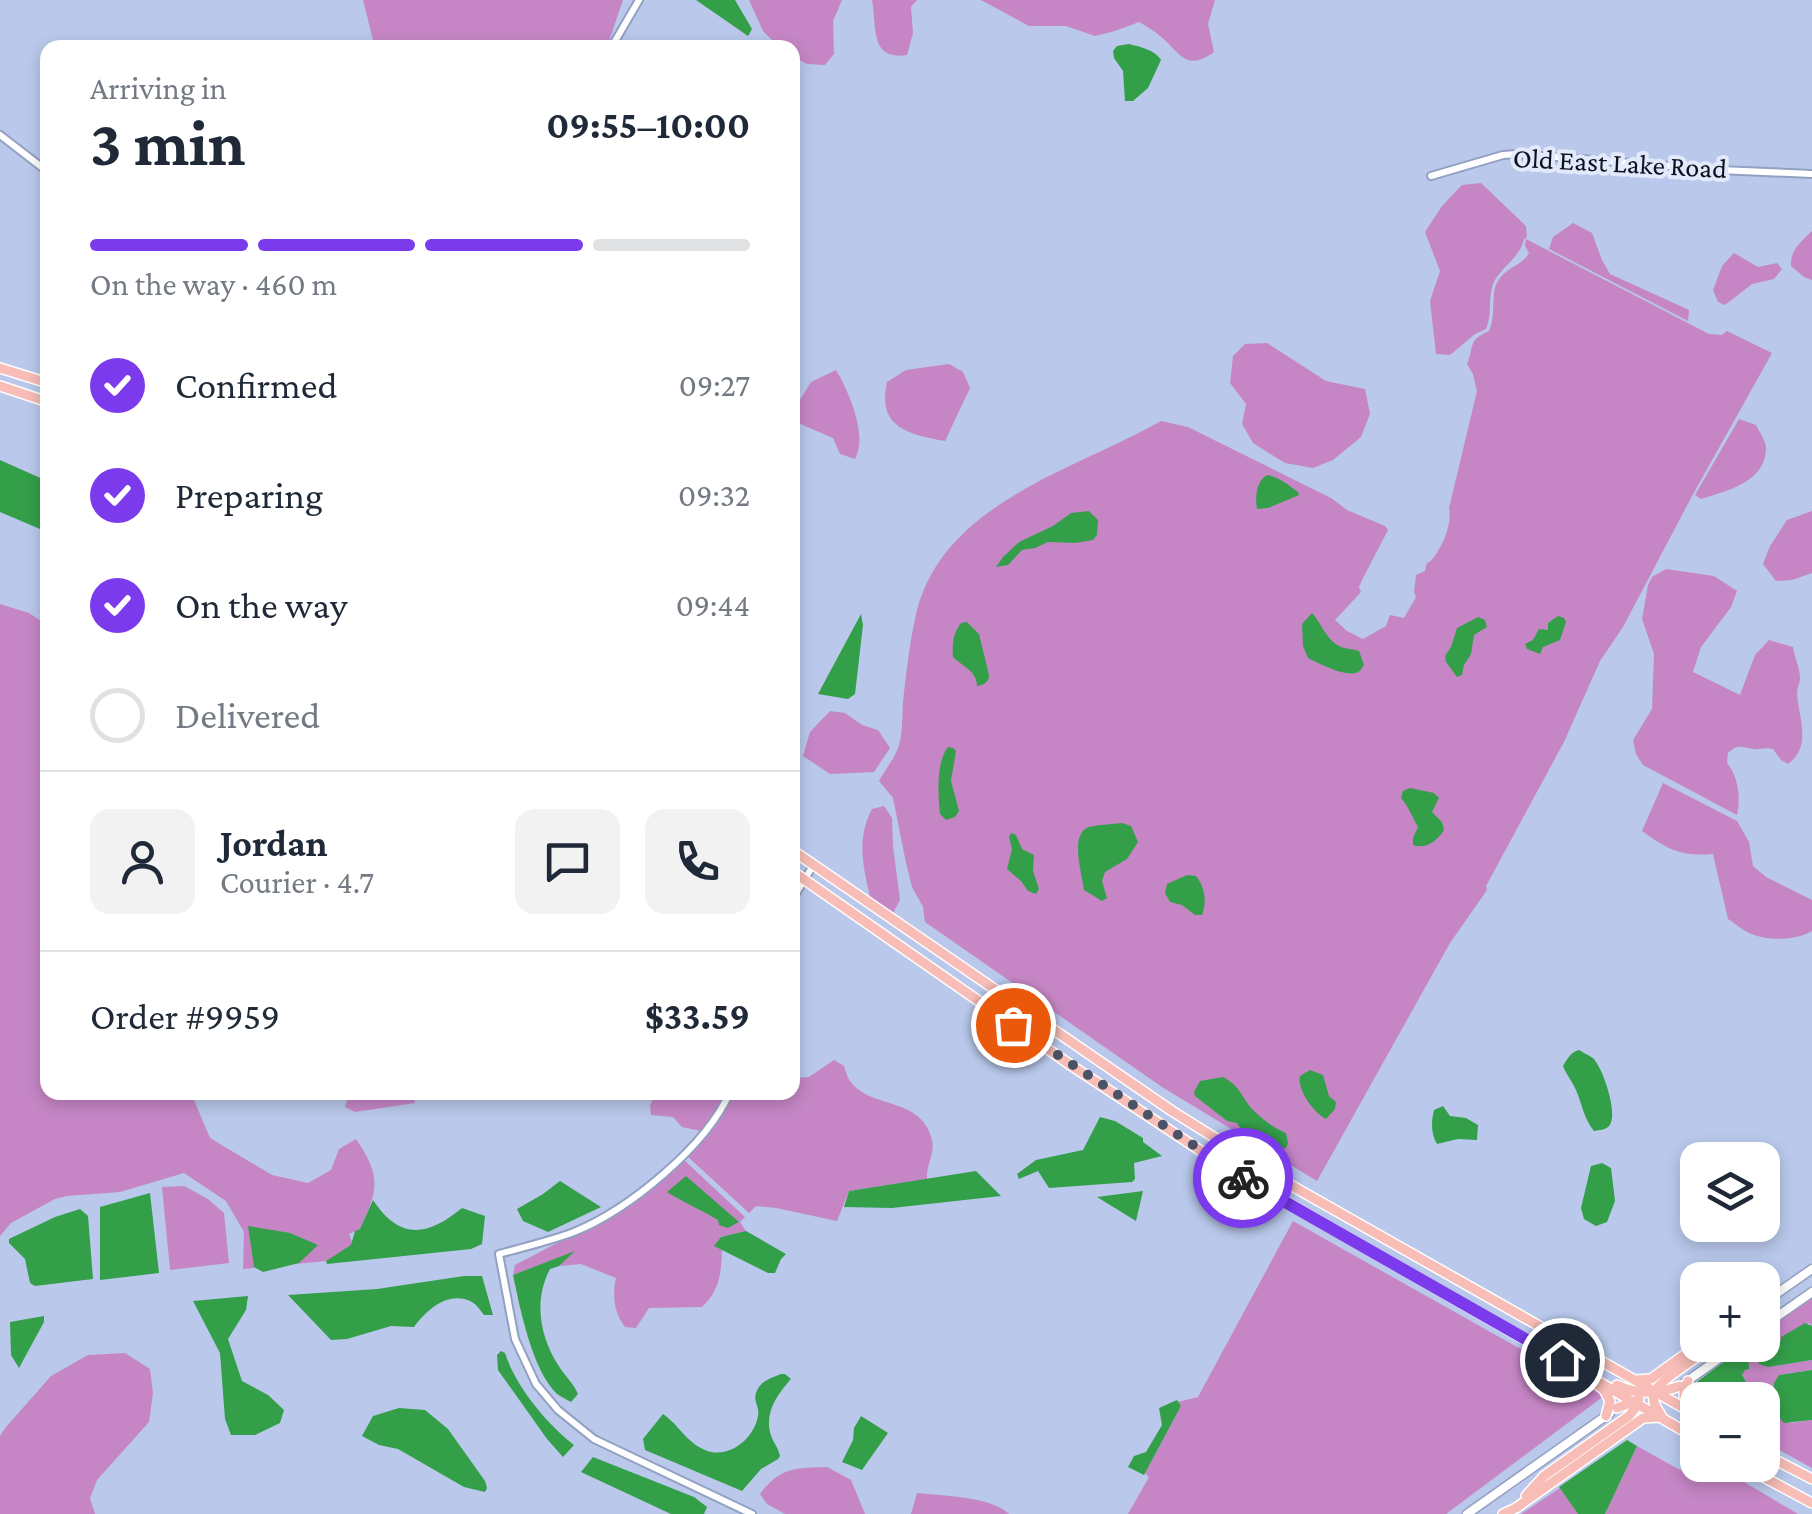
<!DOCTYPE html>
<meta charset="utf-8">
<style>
:root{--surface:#fff;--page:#f2f2f3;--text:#1f2937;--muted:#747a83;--line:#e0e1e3;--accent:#7c3aed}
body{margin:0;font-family:"Crimson Pro",serif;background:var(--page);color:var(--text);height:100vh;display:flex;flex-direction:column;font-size:38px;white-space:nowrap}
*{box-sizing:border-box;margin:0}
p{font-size:32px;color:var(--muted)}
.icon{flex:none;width:55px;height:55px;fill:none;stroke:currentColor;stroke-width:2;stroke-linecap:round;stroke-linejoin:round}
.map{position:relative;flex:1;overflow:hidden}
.details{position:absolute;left:40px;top:40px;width:760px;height:1060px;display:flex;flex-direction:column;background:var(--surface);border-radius:20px;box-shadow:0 5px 15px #0003}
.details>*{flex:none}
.buttons{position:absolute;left:1680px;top:1142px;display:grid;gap:20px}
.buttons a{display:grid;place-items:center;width:100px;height:100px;border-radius:20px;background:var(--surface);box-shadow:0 5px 15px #0003;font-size:50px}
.pin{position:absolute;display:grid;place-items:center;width:85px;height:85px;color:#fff;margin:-42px;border:5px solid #fff;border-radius:50%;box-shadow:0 2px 10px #0007}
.courier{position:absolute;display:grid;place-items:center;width:100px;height:100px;margin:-50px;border:8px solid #7c3aed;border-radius:50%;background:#fff;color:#222;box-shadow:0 2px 12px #0007}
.headline em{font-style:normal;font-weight:700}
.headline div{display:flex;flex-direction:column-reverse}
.headline{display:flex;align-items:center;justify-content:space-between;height:170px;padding:0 50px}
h1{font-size:65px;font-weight:700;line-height:75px}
.bar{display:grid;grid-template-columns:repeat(4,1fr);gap:15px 10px;align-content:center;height:120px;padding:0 50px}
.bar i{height:12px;border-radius:8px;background:var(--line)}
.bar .selected{background:var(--accent)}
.bar p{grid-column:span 4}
.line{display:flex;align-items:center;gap:25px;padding:0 50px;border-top:2px solid var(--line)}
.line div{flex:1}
.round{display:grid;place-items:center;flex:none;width:105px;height:105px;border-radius:20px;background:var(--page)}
ol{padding:0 50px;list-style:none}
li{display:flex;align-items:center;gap:30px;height:110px}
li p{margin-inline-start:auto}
li .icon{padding:10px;border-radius:50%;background:var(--accent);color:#fff;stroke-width:4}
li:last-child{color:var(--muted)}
li i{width:55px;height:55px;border:5px solid var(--line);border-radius:50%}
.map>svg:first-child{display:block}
.green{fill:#c686c6}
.water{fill:#349f49}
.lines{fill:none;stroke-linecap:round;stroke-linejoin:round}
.tertiary-casing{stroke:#92a0c2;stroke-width:10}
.secondary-casing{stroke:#92a0c2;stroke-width:11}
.primary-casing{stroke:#fff;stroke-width:12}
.tertiary{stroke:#fff;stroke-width:6}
.secondary{stroke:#fff;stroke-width:8}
.primary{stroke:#f7bdb6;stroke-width:9}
.done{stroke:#495266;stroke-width:10;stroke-dasharray:0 18}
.route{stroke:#7c3aed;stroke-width:12}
.labels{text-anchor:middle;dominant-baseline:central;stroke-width:8;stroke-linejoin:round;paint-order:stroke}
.street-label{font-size:28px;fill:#0d121e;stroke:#e1e9fb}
</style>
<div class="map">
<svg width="1812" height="1514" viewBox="0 0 1812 1514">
<rect width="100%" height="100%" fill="#b9c8eb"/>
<path class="green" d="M363 0H623L607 47 375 48Z
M749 0H842L833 21 834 54 825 65 807 64 793 57 792 48 779 47 763 31Z
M872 0H917L911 7 913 33 907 55C869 61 877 25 872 0Z
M981 0H1215L1208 24 1214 52C1185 73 1180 52 1160 36 1153 30 1146 26 1139 22L1115 31 1095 36 1066 26H1029Z
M1481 183 1526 226 1527 237 1524 239C1520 257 1504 265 1495 280 1487 294 1493 313 1486 329L1475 334 1450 355 1436 354 1430 301 1440 271 1425 232 1442 206 1462 185Z
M1573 223 1592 233 1602 260 1610 274 1689 310 1688 321 1549 249 1553 237Z
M1812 231V280L1804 277 1791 266C1790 250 1801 242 1812 231Z
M1526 239 1709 334 1722 335 1727 331 1772 353 1692 496 1623 627 1600 661 1564 742 1486 886 1487 890 1450 943 1317 1181 1162 1087 925 922 923 907 912 887 906 863 893 798 879 781C885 770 894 759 898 748 903 734 902 716 903 702 906 674 909 647 915 619 938 504 1073 471 1161 421L1188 427 1331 498 1347 510 1385 526 1388 530 1362 580 1359 587 1361 592 1335 620 1347 631 1363 639 1386 626 1390 615 1404 618 1416 597 1414 592 1416 575 1425 571C1429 554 1424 570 1434 557 1444 544 1452 523 1449 508L1477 391 1473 374 1467 364C1475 345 1467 341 1489 331 1497 313 1490 293 1498 281 1505 268 1522 266 1529 253L1525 246Z
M1734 253 1758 267 1777 263 1782 269 1774 279 1752 284 1725 305 1718 302 1713 290 1722 266Z
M1267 343 1326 381 1365 389 1370 414 1361 437 1333 460 1313 468 1285 463 1253 443 1242 424 1246 404 1230 383 1233 356 1245 344Z
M949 364 963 372 970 388 945 441C907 434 877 427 887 382L906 370Z
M836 370C849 392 868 435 855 459L840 454 833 438 798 423 793 417V411L811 382Z
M1739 419 1756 425C1759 431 1765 440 1766 447 1767 482 1726 491 1701 499L1695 495Z
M1812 511V573L1792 580 1776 581 1763 564 1770 546 1787 520Z
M1666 569 1714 576 1737 591 1731 607 1701 647 1693 672 1740 695 1755 655 1769 640 1793 647C1794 656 1800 668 1800 678 1800 683 1797 688 1797 693 1799 720 1812 746 1788 764L1781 760 1773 749C1766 747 1760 750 1753 749 1741 747 1738 744 1728 753L1727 763C1738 776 1741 797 1737 815L1643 765 1636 754 1633 740 1652 709 1654 654 1642 619 1648 585 1652 577Z
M0 604 29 613 47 625 48 1092 191 1093 210 1138 272 1175 308 1183 331 1170 339 1149 356 1139C382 1177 378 1190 360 1229L349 1234 358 1258 243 1269 244 1232 226 1201 184 1173 120 1192 67 1196 55 1199 11 1223 0 1236Z
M830 711 845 713 862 725 878 730 890 748 874 772 830 774 803 756 810 732Z
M1663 783 1737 821 1749 842 1753 866 1766 877 1812 900V931C1796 941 1766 941 1749 933 1742 930 1735 923 1728 919L1713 854C1681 857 1667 849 1642 831Z
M884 806 892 818 893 846 900 900 892 915 871 900C863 868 856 839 872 809Z
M834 1060 844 1066C846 1071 847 1077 850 1081 871 1110 922 1096 932 1140 935 1154 926 1165 927 1179L849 1191 837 1221 776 1208 756 1206 749 1213 686 1155 718 1119 733 1093 792 1092 793 1078 809 1077Z
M349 1093H413L415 1103 355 1112 345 1107Z
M651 1093H726L713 1115 701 1131 682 1127 673 1117 651 1115 650 1105 655 1095Z
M683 1159 745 1217 740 1222 746 1231 721 1237 715 1246 722 1250C721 1274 720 1290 702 1307L649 1308 636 1328 625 1327C614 1313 612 1295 616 1278L581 1264 559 1266 572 1253 513 1275 515 1265 622 1209 653 1189Z
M184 1186 208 1199 224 1213 229 1263 170 1270 162 1187Z
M1293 1221 1604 1396 1446 1514H1128L1149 1477 1145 1473 1181 1406 1178 1402 1198 1397Z
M1812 1296V1326L1809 1323 1781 1337 1782 1341 1768 1367 1812 1360V1370L1779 1375 1774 1391 1790 1423 1812 1420V1468L1763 1441 1762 1400H1747L1750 1397 1748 1385 1742 1375 1748 1364V1352L1744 1347 1746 1345H1762L1763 1332Z
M125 1353 150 1369 153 1393 149 1422 97 1480 90 1498 95 1514H0V1436L6 1427 51 1376 88 1355Z
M1637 1446 1680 1470 1697 1460 1698 1465H1715L1798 1514H1605Z
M827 1467 851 1480 865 1514H785L767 1504 760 1494C780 1467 795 1468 827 1467Z
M1560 1488 1578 1514H1521Z
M917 1493C943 1496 990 1496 1009 1514H911Z"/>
<path class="water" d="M696 0H735L752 29 748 36Z
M1129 44C1141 47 1155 50 1161 60L1148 88 1133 101H1125L1123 71 1114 58 1113 51 1117 46Z
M0 460 47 481V532L0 512Z
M1267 475C1277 476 1290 486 1298 492L1299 495 1268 508 1257 509C1255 498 1256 481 1267 475Z
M1089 511 1098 520 1097 535 1093 540 1075 543 1048 542 1035 548 1022 550 1008 565 996 567 1003 557 1019 542 1053 526 1071 513Z
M1312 613C1322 624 1326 640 1341 647 1347 649 1353 649 1359 651L1364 665C1362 667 1361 671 1358 672 1348 678 1319 664 1308 658L1303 646 1302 624Z
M861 614 863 625 855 694 848 699 818 694Z
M1558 616 1564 618 1566 622 1560 640 1543 647 1540 654 1527 649 1525 644 1533 640 1539 629 1548 630V623Z
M1478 617 1485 620 1487 627 1474 635 1471 654 1464 665 1462 675 1457 677 1446 662 1445 656 1451 647 1457 628Z
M967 622 979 634 989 675C989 682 984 685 977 686 977 671 962 666 953 657 952 645 953 633 961 623Z
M948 747 953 748 956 751 951 781 959 811 955 817 946 820 940 814C938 795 936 762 948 747Z
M1410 788 1434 793 1439 798 1432 812 1442 822 1444 830C1438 840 1426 850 1413 845V838L1418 827C1412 817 1409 807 1401 798L1403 791Z
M1122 823 1131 826 1138 842 1127 859 1105 872 1102 881 1107 898 1102 901 1084 890C1082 873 1069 834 1089 827 1097 825 1112 824 1122 823Z
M1011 833 1016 835 1022 849 1034 855 1033 871 1039 889 1036 894 1028 891 1021 881 1007 869 1012 849 1009 837Z
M1187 875 1196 876C1205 887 1207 902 1202 915H1195L1182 905 1170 902 1165 893 1167 884Z
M1579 1050C1582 1052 1590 1056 1593 1058 1603 1068 1619 1115 1609 1126 1606 1130 1599 1130 1594 1131 1584 1119 1582 1104 1576 1090 1572 1081 1566 1074 1563 1066 1567 1059 1571 1052 1579 1050Z
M1310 1070 1323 1075 1329 1096 1336 1102 1335 1109 1326 1119C1314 1113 1297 1090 1300 1076Z
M1223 1077C1240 1086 1241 1096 1252 1109 1261 1118 1273 1128 1286 1133L1288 1143 1286 1148 1279 1149 1257 1132 1241 1129 1237 1123 1227 1121 1195 1096 1194 1092 1200 1081Z
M1443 1106 1450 1116 1466 1118 1478 1125 1477 1140 1458 1139 1437 1144C1431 1134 1431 1122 1434 1110Z
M1100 1117 1115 1121 1143 1138V1142L1162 1156 1134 1163 1135 1179 1132 1182 1049 1188 1038 1171 1019 1179 1017 1174 1036 1160 1083 1150Z
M1602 1163 1611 1168 1615 1201 1607 1222 1596 1226 1584 1219 1581 1208 1591 1166Z
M976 1171 1001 1196 892 1208 844 1207 849 1191Z
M686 1176 739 1222 728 1228 719 1225 718 1220C702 1210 684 1203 667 1192Z
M560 1181 601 1207 548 1232 523 1221 517 1209 543 1194Z
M1143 1191 1136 1221 1097 1197Z
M150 1193 159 1273 100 1280V1207Z
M373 1200C400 1241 428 1236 462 1208L485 1216 482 1244 471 1249 327 1264 326 1261 351 1245 355 1231 360 1229Z
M80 1209 88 1216 93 1279 35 1286 30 1283 25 1259 9 1243V1239L55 1217Z
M248 1226 290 1233 318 1245 299 1263 263 1272 254 1267Z
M746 1231 786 1254 781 1259 775 1273H768L714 1246 721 1237Z
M575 1251 559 1266 550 1269C533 1301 540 1338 560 1368 566 1377 574 1384 578 1394L571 1402C566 1399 561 1397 557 1394 532 1370 520 1308 513 1275Z
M464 1276H482L493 1315H484C480 1310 477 1305 472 1302 448 1290 427 1310 414 1327L391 1326 347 1339 331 1340 288 1295 377 1289Z
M248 1296 246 1310 228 1339 242 1381 268 1395 284 1410 280 1423 255 1435H231L225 1419 220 1353 193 1301Z
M44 1316V1322L19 1368 11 1355 10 1322Z
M1805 1323 1812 1326V1360L1768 1367 1759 1364 1756 1357 1760 1351 1776 1340 1781 1341V1337Z
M1744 1347 1748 1352 1749 1369 1745 1370 1742 1375 1748 1385 1750 1397 1747 1400C1725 1400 1711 1405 1694 1389L1698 1381Z
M501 1351 505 1353C516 1387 546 1423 574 1445L563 1457 547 1439 498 1370 497 1355Z
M1812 1370V1420L1784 1423C1775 1415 1774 1395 1774 1383L1779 1375Z
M781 1374H785L791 1379C778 1394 765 1411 770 1432 772 1441 778 1447 780 1456L778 1459 761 1469 742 1491 645 1450 643 1439 663 1414C678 1424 687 1443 705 1450 728 1460 754 1439 758 1416 760 1407 753 1401 756 1393 760 1381 771 1378 781 1374Z
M1177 1400 1181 1406 1144 1475 1128 1467 1134 1456 1146 1452 1162 1425 1159 1408Z
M399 1408 425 1410 448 1429 485 1481 487 1488 485 1492 464 1487 398 1449 379 1445 362 1436 373 1416Z
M861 1416 888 1433 862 1470 842 1462 853 1440 854 1428Z
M1627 1440 1637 1446 1605 1514H1578L1559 1487Z
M593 1457 694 1497 707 1507 704 1514H671L581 1472Z"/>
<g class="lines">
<g class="tertiary-casing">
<path id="tertiary" d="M611 48 639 0
M0 135 48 172
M1431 176 1503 155 1517 154 1719 170 1812 174
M792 900 814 864
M730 1092C706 1147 628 1210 574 1232 550 1241 524 1247 499 1254L515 1339 536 1384 558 1410 594 1439 752 1514"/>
</g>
<g class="secondary-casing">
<path id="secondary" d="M1766 1301 1812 1269
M1762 1327 1812 1292
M1683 1384 1738 1345
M1537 1488 1574 1461
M1467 1514 1610 1413"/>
</g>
<g class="primary-casing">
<path id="primary" d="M0 368 48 383
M0 386 48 402
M792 850 1172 1111 1287 1183 1698 1416
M792 871 1072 1066 1230 1170 1698 1439
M1762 1302 1769 1299
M1636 1380 1651 1379 1698 1345
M1688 1381C1681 1394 1683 1402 1695 1410
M1598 1385 1604 1390 1610 1401 1606 1416
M1617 1385C1637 1395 1658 1394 1680 1386
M1617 1408 1635 1401
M1661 1415C1656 1408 1651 1401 1655 1391 1659 1381 1703 1353 1715 1345
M1762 1453 1812 1479
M1741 1465 1812 1503
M1526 1496 1544 1476 1629 1416 1636 1407 1639 1398
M1503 1514 1516 1508 1643 1418 1660 1417"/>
</g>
<use href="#tertiary" class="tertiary"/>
<use href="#secondary" class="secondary"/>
<use href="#primary" class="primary"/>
</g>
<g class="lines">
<path class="done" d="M1013 1025 1243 1178"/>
<path class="route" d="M1243 1178 1562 1360"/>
</g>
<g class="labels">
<g class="street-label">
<text transform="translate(1620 163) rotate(3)">Old East Lake Road</text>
</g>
</g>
</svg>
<div class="buttons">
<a><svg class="icon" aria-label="layers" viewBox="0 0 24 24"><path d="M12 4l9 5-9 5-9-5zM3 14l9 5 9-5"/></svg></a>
<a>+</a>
<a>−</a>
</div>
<div class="pin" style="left:1013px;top:1025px;background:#ea580c"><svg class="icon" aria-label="bag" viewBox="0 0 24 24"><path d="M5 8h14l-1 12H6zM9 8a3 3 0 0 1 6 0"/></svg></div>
<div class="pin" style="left:1562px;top:1360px;background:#1f2937"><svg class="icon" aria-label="home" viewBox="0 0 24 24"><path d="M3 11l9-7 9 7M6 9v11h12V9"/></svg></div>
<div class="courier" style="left:1243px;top:1178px"><svg class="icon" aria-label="bike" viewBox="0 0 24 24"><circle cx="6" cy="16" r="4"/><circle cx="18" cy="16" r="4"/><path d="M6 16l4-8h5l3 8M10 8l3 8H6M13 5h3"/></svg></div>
<section class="details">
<div class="headline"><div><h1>3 min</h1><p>Arriving in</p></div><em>09:55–10:00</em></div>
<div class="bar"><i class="selected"></i><i class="selected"></i><i class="selected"></i><i></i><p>On the way · 460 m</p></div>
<ol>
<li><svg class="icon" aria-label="check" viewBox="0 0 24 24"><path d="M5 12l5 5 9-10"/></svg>Confirmed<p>09:27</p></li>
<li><svg class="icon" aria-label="check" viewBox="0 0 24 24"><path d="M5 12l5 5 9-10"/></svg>Preparing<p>09:32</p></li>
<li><svg class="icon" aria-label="check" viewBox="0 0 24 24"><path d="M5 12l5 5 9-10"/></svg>On the way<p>09:44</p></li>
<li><i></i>Delivered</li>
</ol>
<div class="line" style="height:180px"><a class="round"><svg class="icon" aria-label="person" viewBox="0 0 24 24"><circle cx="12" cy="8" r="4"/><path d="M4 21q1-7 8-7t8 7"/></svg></a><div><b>Jordan</b><p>Courier · 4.7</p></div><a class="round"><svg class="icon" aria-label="chat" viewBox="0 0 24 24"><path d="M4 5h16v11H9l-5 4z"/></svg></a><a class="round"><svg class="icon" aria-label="phone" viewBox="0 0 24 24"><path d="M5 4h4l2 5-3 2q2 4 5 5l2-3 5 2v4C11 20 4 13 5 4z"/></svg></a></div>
<div class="line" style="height:130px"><div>Order #9959</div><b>$33.59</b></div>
</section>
</div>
